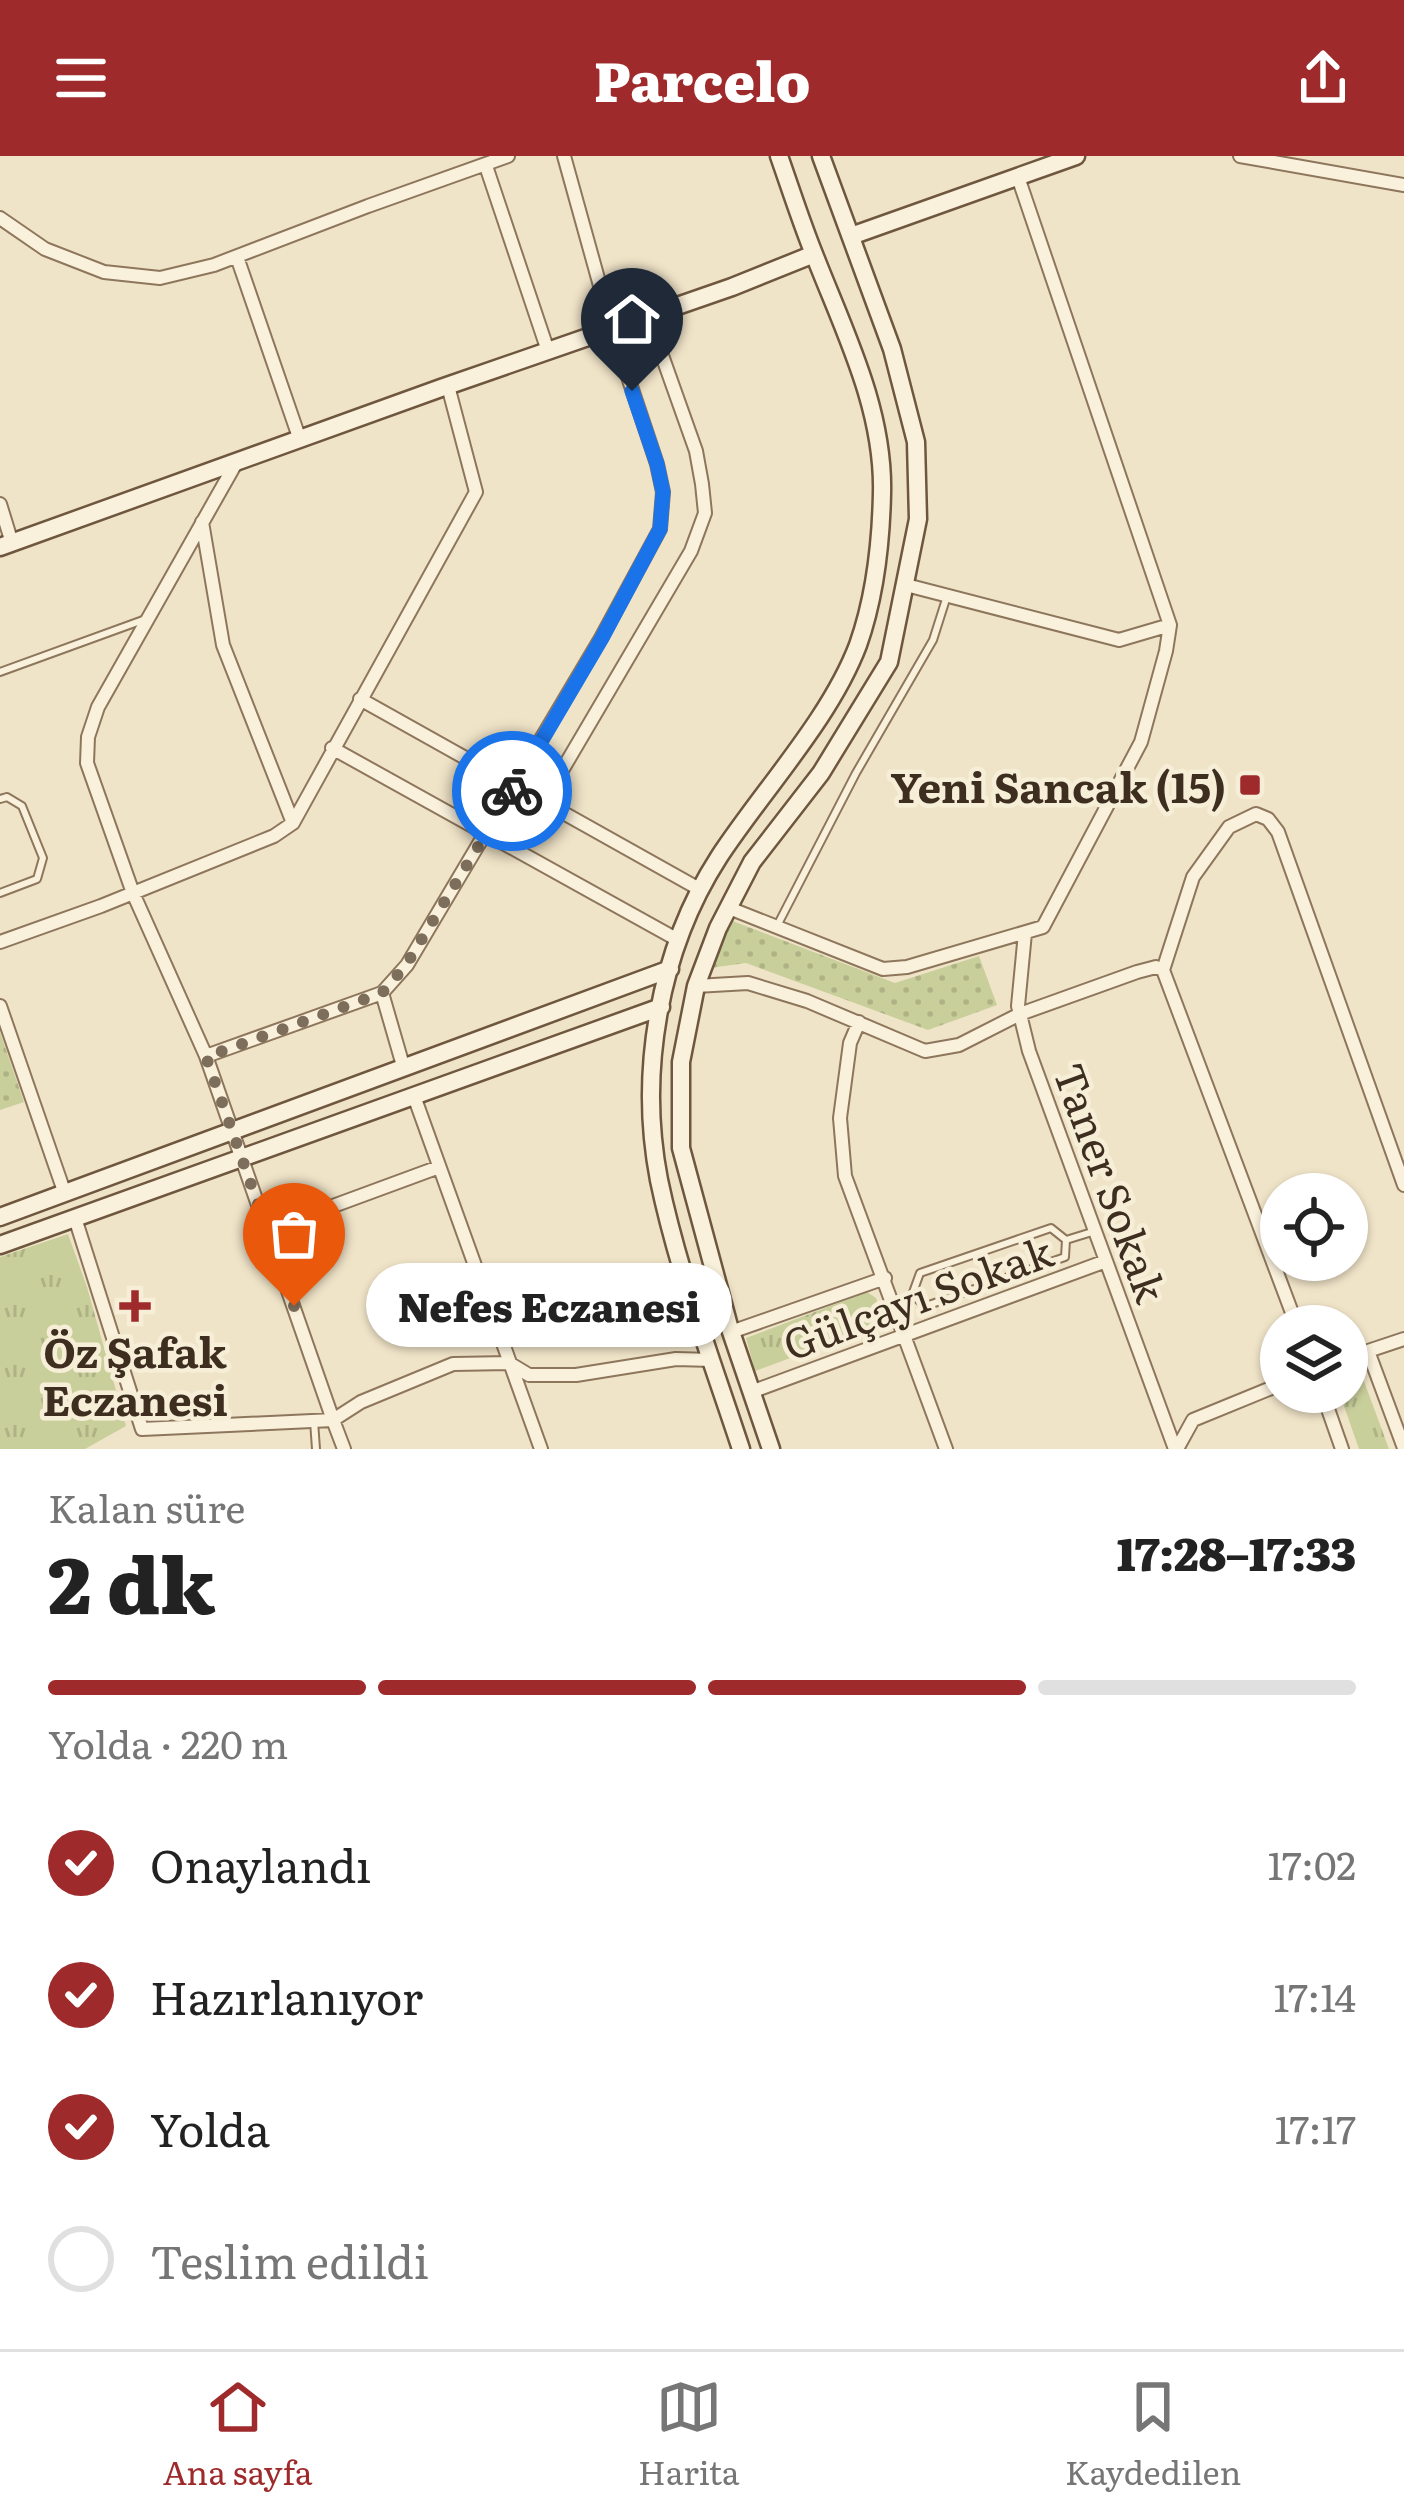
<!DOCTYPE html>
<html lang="tr">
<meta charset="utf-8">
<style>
:root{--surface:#fff;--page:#f6f6f6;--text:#222;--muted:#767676;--line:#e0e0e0;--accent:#9e2a2b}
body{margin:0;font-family:Literata,serif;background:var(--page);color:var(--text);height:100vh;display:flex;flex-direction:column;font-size:45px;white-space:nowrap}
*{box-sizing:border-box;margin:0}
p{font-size:39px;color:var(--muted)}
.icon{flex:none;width:66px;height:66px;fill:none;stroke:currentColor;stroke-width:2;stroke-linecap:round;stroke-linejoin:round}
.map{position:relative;height:1293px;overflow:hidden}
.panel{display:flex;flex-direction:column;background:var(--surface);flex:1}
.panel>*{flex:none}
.tools{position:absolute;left:1260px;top:1017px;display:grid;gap:24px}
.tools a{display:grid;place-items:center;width:108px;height:108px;border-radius:50%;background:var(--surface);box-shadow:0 3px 9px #0004;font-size:60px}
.pin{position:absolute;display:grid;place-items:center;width:102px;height:102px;color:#fff;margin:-123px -51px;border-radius:50% 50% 50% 0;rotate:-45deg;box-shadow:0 0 12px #0007}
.pin .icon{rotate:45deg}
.courier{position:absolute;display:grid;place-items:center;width:120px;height:120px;margin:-60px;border:9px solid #1a73e8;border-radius:50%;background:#fff;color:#222;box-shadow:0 3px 15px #0007}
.bubble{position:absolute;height:84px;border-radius:42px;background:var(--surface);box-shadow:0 3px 9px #0004;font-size:39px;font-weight:800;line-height:84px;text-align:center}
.headline em{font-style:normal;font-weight:800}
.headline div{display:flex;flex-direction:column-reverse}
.headline{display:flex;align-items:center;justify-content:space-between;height:204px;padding:0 48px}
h1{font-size:78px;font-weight:800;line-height:90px}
.bar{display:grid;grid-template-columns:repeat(4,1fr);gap:18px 12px;align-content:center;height:144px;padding:0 48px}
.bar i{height:15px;border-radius:9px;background:var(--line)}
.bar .active{background:var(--accent)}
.bar p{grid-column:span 4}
ol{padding:0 48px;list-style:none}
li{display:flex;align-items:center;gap:36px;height:132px}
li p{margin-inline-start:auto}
li .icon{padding:12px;border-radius:50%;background:var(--accent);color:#fff;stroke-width:4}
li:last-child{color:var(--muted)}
li i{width:66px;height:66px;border:6px solid var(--line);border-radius:50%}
header{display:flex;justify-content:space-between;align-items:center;height:156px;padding:0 48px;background:var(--accent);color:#fff;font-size:54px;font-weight:800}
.dock{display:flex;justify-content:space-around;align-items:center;height:168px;border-top:3px solid var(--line);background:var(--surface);font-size:33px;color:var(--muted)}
.dock a{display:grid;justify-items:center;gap:6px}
.dock .active{color:var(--accent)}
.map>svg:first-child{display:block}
.grass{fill:url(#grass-tufts)}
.park{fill:url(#park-dots)}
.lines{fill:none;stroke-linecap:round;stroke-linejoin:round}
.lane-casing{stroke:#8d765c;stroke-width:10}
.street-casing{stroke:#8d765c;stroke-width:16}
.secondary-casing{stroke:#6f573f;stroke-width:21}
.lane{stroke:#faf1dc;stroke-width:6}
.street{stroke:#faf1dc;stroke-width:12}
.secondary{stroke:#faf1dc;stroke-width:16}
.done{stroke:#7c6e5b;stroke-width:12;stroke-dasharray:0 21.6}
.route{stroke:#1a73e8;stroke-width:15}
.poi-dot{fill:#9e2a2b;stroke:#f7eed8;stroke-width:4.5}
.labels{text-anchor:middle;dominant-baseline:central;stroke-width:9;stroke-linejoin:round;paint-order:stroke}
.poi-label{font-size:42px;font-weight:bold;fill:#3d2e20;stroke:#f7eed8;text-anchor:end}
.street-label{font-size:42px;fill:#3d2e20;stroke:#f7eed8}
</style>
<header><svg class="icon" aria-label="menu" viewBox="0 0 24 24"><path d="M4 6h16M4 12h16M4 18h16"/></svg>Parcelo<svg class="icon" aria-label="share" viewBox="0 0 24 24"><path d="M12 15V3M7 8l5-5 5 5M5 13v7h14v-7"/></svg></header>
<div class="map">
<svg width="1404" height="1293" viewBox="0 0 1404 1293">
<defs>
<pattern id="grass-tufts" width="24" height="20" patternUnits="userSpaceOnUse" patternTransform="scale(3)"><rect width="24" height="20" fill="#c9cf9b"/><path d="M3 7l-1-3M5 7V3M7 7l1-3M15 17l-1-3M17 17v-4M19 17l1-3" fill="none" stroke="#aeb285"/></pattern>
<pattern id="park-dots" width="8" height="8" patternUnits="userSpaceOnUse" patternTransform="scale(3)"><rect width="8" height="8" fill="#c9cf9b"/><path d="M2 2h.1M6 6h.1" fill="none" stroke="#aeb285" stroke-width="1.8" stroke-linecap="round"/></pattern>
</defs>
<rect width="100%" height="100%" fill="#f0e4c8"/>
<path class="grass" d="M68 1078 87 1131 126 1270 85 1293H0V1101Z
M867 1136 876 1142 885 1167 755 1215 746 1182Z
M1361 1217 1389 1293H1359L1339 1236H1347V1222Z"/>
<path class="park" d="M730 764 895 827 979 800 997 849 928 874 746 807 710 812Z
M0 876 24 946 0 954Z"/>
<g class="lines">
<g class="lane-casing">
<path id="lane" d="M0 516 143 464
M0 643 7 641 22 650 43 702 37 723 0 737
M778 768 856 617 933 484 947 440
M1051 1072 1066 1084 1065 1101 926 1150 912 1139 920 1117Z
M1066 1084 1092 1076
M314 1265 316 1293"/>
</g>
<g class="street-casing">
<path id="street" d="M1240 0 1404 29
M486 10 548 195
M0 62 45 93 104 116 160 122 214 109 368 50 508 0
M237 101 300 284
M0 348 12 387
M202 366 223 489 293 667
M906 429 1119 484 1170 469 1018 21
M360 543 701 734
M332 592 678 784
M544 645 691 395 705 357 702 328 696 295 648 160
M729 752 883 813 907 811 1043 771 1141 586 1166 495 1170 469
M1025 777 1018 850 1029 895 1175 1293
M0 786 101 750 274 680 293 667 476 336 448 230
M1163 814 1193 721 1229 671 1256 658 1268 663 1278 676 1404 1029
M696 830 748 827 807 845 925 895 959 889 1020 858 1137 816 1156 811 1163 814 1297 1170
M382 837 404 913
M0 850 65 1038
M859 866 850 887 840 962 845 1020 946 1293
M206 900 382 837 407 809 601 482 660 373 663 336 657 308 612 173 564 0
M414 940 541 1293
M75 1062 142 1273 333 1264 206 900 133 737 87 607 88 581 98 551 236 307
M268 1074 439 1011
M731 1176 885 1122
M1368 1195 1404 1292
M1347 1202 1404 1183
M751 1236 1106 1105
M1322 1236 1342 1293
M344 1293 333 1264 361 1246 453 1208 509 1207 529 1219H576L676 1203 712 1204
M1177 1293 1193 1264 1281 1228"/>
</g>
<g class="secondary-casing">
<path id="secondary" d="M851 80 1076 0
M0 391 441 232 732 131 814 98
M0 1061 670 813
M0 1089 661 851
M741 1293C712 1205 678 1115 659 1024 638 916 659 794 719 701 763 634 830 563 858 489 875 441 881 387 882 337 884 254 845 177 816 103 802 69 791 34 779 0
M771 1293 729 1170 681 992V906L696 830 718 772 752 706 821 617 889 506 918 363 916 286 892 193 821 0"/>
</g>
<use href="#lane" class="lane"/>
<use href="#street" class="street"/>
<use href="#secondary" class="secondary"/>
</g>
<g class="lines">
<path class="done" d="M294 1150 206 901 382 837 406 809 512 635"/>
<path class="route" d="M512 635 602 482 660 373 663 336 657 308 632 235"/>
</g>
<g class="poi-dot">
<rect x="1238" y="617" width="24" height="24" rx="6"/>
<path d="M129 1132h12v12h12v12h-12v12h-12v-12h-12v-12h12z"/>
</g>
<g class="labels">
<g class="poi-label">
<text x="1226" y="629">Yeni Sancak (15)</text>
<text x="135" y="1194" text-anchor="middle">Öz Şafak<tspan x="135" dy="48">Eczanesi</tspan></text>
</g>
<g class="street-label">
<text transform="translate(1112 1026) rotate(70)">Taner Sokak</text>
<text transform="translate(917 1140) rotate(-20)">Gülçayı Sokak</text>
</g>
</g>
</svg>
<div class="tools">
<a><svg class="icon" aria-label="locate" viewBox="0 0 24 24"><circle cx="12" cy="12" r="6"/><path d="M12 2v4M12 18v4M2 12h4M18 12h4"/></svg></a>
<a><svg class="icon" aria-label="layers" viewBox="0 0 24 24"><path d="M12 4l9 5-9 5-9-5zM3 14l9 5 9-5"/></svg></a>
</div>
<div class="pin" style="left:294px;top:1150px;background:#ea580c"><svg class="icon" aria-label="bag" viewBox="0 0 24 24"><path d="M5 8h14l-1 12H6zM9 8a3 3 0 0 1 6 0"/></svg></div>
<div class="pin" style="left:632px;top:235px;background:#1f2937"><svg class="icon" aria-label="home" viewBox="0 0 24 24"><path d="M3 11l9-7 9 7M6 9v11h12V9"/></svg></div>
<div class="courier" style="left:512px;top:635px"><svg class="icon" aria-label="bike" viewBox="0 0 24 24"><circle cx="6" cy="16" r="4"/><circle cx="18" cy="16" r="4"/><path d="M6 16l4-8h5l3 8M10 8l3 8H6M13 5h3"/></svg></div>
<div class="bubble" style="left:366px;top:1107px;width:366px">Nefes Eczanesi</div>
</div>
<section class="panel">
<div class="headline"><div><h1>2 dk</h1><p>Kalan süre</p></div><em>17:28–17:33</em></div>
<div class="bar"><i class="active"></i><i class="active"></i><i class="active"></i><i></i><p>Yolda · 220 m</p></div>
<ol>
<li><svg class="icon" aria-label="check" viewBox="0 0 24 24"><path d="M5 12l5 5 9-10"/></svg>Onaylandı<p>17:02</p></li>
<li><svg class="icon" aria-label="check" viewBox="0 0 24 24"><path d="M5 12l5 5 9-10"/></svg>Hazırlanıyor<p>17:14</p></li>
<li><svg class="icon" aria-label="check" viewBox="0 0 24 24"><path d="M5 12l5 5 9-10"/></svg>Yolda<p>17:17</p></li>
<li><i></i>Teslim edildi</li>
</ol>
</section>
<nav class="dock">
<a class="active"><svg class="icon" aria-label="home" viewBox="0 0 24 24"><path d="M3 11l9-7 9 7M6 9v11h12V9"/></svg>Ana sayfa</a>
<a><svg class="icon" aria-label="map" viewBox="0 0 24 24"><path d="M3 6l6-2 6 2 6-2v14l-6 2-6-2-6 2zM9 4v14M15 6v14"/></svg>Harita</a>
<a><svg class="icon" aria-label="saved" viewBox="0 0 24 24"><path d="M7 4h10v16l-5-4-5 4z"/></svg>Kaydedilen</a>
</nav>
